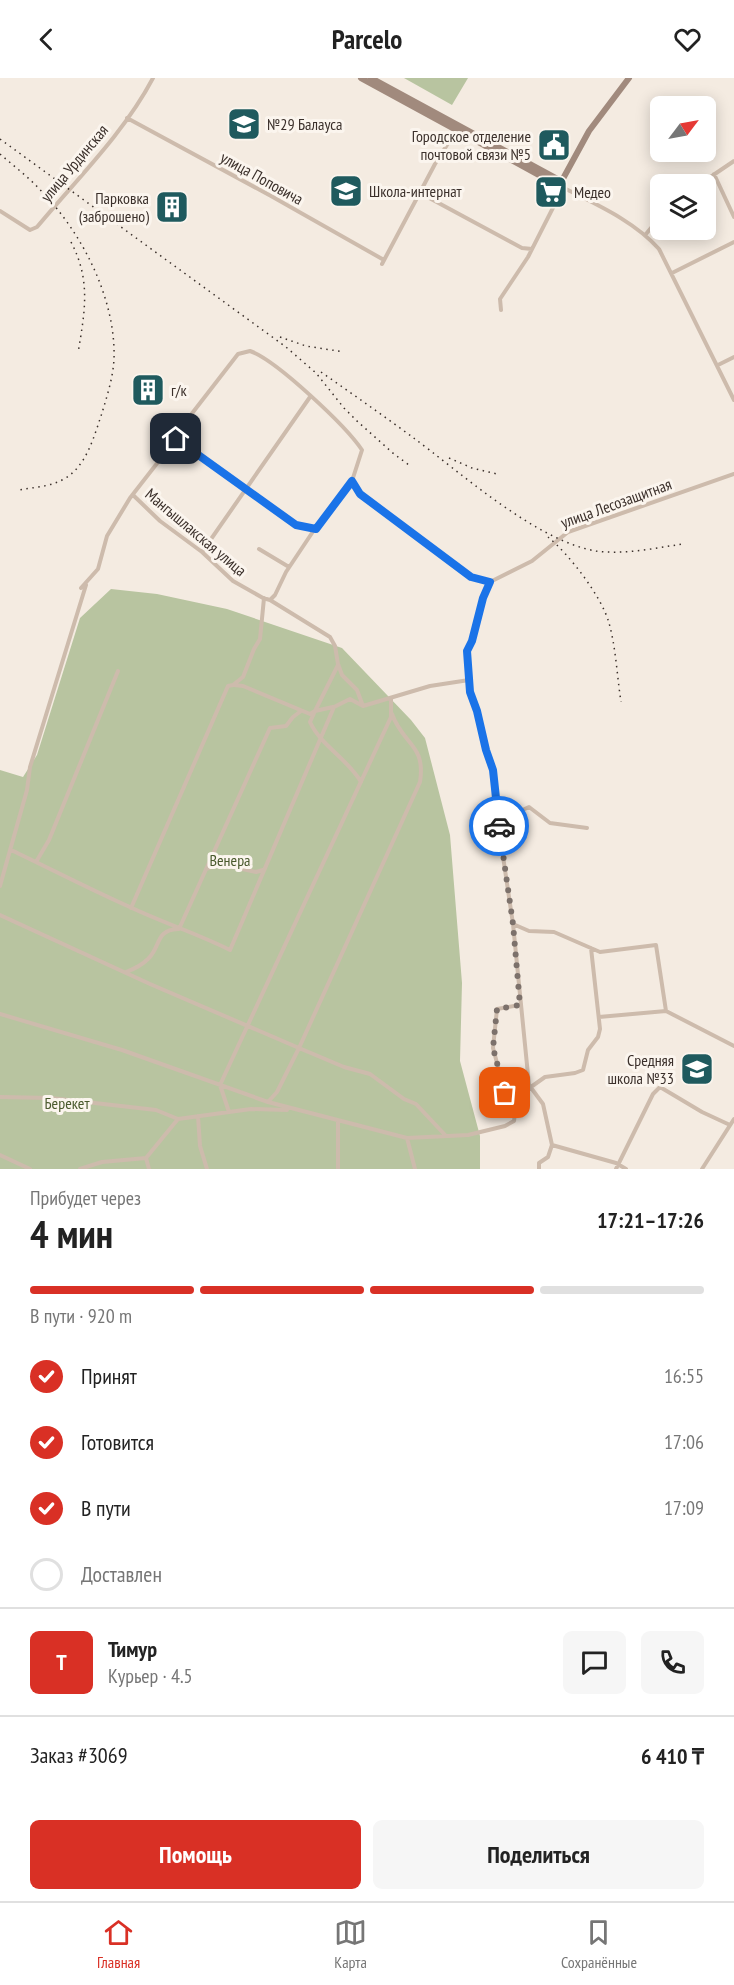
<!DOCTYPE html>
<html lang="ru">
<meta charset="utf-8">
<style>
:root{--surface:#fff;--page:#f6f6f6;--text:#222;--muted:#767676;--line:#e0e0e0;--accent:#d93025}
body{margin:0;font-family:"PT Sans Narrow",sans-serif;background:var(--page);color:var(--text);height:100vh;display:flex;flex-direction:column;font-size:22px;white-space:nowrap}
*{box-sizing:border-box;margin:0}
p{font-size:20px;color:var(--muted)}
.icon{flex:none;width:33px;height:33px;fill:none;stroke:currentColor;stroke-width:2;stroke-linecap:round;stroke-linejoin:round}
.map{position:relative;height:1091px;overflow:hidden}
.side{display:flex;flex-direction:column;background:var(--surface);flex:1}
.side>*{flex:none}
.needle{width:39px;rotate:58deg}
.buttons{position:absolute;left:650px;top:18px;display:grid;gap:12px}
.buttons a{display:grid;place-items:center;width:66px;height:66px;border-radius:9px;background:var(--surface);box-shadow:0 3px 15px #0003;font-size:30px}
.pin{position:absolute;display:grid;place-items:center;width:51px;height:51px;color:#fff;margin:-26px;border-radius:12px;box-shadow:0 3px 9px #0006}
.courier{position:absolute;display:grid;place-items:center;width:60px;height:60px;margin:-30px;border:4px solid #1a73e8;border-radius:50%;background:#fff;color:#222;box-shadow:0 2px 8px #0007}
.head em{font-style:normal;font-weight:700}
.head div{display:flex;flex-direction:column-reverse}
.head{display:flex;align-items:center;justify-content:space-between;height:102px;padding:0 30px}
h1{font-size:39px;font-weight:700;line-height:45px}
.bar{display:grid;grid-template-columns:repeat(4,1fr);gap:9px 6px;align-content:center;height:72px;padding:0 30px}
.bar i{height:8px;border-radius:4px;background:var(--line)}
.bar .on{background:var(--accent)}
.bar p{grid-column:span 4}
.line{display:flex;align-items:center;gap:15px;padding:0 30px;border-top:2px solid var(--line)}
.line div{flex:1}
.round{display:grid;place-items:center;flex:none;width:63px;height:63px;border-radius:9px;background:var(--page)}
ol{padding:0 30px;list-style:none}
li{display:flex;align-items:center;gap:18px;height:66px}
li p{margin-inline-start:auto}
li .icon{padding:6px;border-radius:50%;background:var(--accent);color:#fff;stroke-width:4}
li:last-child{color:var(--muted)}
li i{width:33px;height:33px;border:3px solid var(--line);border-radius:50%}
.button{display:flex;gap:12px;margin-top:auto;padding:12px 30px}
.button a{flex:1;height:69px;border-radius:9px;background:var(--accent);color:#fff;font-size:24px;font-weight:700;line-height:69px;text-align:center}
.button a+a{background:var(--page);color:var(--text)}
header{display:flex;justify-content:space-between;align-items:center;height:78px;padding:0 30px;background:var(--surface);font-size:27px;font-weight:700}
.menu{display:flex;justify-content:space-around;align-items:center;height:84px;border-top:2px solid var(--line);background:var(--surface);font-size:16px;color:var(--muted)}
.menu a{display:grid;justify-items:center;gap:3px}
.menu .on{color:var(--accent)}
.map>svg:first-child{display:block}
.green{fill:#b8c4a0}
.lines{fill:none;stroke-linecap:round;stroke-linejoin:round}
.minor{stroke:#cdbbac;stroke-width:4}
.secondary{stroke:#a18a7d;stroke-width:6}
.rail{stroke:#3b302b;stroke-width:1.5;stroke-dasharray:1.5 4.5;stroke-linecap:butt}
.done{stroke:#7c716b;stroke-width:6;stroke-dasharray:0 10.8}
.route{stroke:#1a73e8;stroke-width:8}
.labels{text-anchor:middle;dominant-baseline:central;stroke-width:6;stroke-linejoin:round;paint-order:stroke}
.poi-label{font-size:16px;fill:#3b302b;stroke:#fbf5ee;text-anchor:start}
.street-label{font-size:16px;fill:#3b302b;stroke:#fbf5ee}
.park-label{font-size:16px;fill:#4a5a2e;stroke:#fbf5ee}
</style>
<header><svg class="icon" aria-label="back" viewBox="0 0 24 24"><path d="M15 5l-7 7 7 7"/></svg>Parcelo<svg class="icon" aria-label="heart" viewBox="0 0 24 24"><path d="M12 20l-8-8c-3-5 5-10 8-4 3-6 11-1 8 4z"/></svg></header>
<div class="map">
<svg width="734" height="1091" viewBox="0 0 734 1091">
<rect width="100%" height="100%" fill="#f4ebe1"/>
<path class="green" d="M404 0H468L452 27Z
M111 511 157 516 227 531 342 570 411 642 425 660 450 757 462 905 460 983 480 1058V1091H0V692L23 699 37 677 80 540Z"/>
<g class="lines">
<path class="minor" d="M127 40 271 118 384 182
M714 96 734 139
M700 106 734 83
M560 108C595 126 633 142 659 171L734 322
M420 115 509 163 522 170 532 171
M0 133 30 152 37 149C77 101 124 55 153 0
M646 156 660 139
M382 186 435 86 457 51
M672 195 734 164
M501 232 500 221 528 179 563 110
M718 287 734 279
M176 361 296 447 316 451
M352 403 360 416 470 499 490 504 532 483 568 454 734 396
M259 471 289 489
M202 474 310 319
M490 504 483 520 472 563 467 573 470 614 477 633 486 671 493 692 500 758 513 846 529 1007 543 1026 552 1067 548 1079 539 1085V1091
M81 510 98 491 107 458 130 420 176 361 190 338 238 276 250 273C276 282 346 348 362 372L352 403 316 449 286 494 275 517 270 522 263 520 233 503 202 474 160 443 133 417
M270 522 330 559 335 568 338 586 342 597 357 612 363 628
M234 607 243 608 310 636 315 633 338 587
M333 629 315 633 310 644C321 668 348 681 361 704
M498 743 529 729 550 745 587 750
M11 772C51 791 91 812 132 830 164 845 198 856 230 872L334 629 350 621 363 628 430 608 469 602
M36 784 49 762 118 593
M206 791 220 786 256 794 263 792
M0 808 27 712 30 689 86 507
M131 830 228 608 233 607 243 599 254 571 260 561 264 520
M0 837 150 906 299 970 344 989 370 996 404 1021 416 1026 446 1058
M513 846 529 853 554 854 600 874 656 867 666 933
M179 851 270 650 286 648 293 639 301 633
M126 894C134 891 142 887 148 881 161 869 155 852 178 851
M520 927 497 931 493 970 505 1015 514 1021 545 999 575 995 583 992 588 972 598 959 600 951 591 870
M0 936 122 972 268 1024 407 1060 468 1057 505 1048 514 1043 517 1020
M599 939 666 933 734 968
M0 1019 51 1020 156 1032 178 1041
M268 1024 277 1014 299 970 420 704C426 666 403 667 392 636
M229 1034 220 1007 391 639V621
M198 1038 200 1068 207 1091
M407 1060 415 1091
M552 1067 616 1085 626 1091
M0 1077 30 1091
M146 1080 149 1091
M80 1091 102 1084 146 1080 178 1041 251 1031 287 1032
M338 1091V1043
M616 1091 653 1016 660 1009 702 1034 730 1047
M702 1091 734 1041"/>
<path class="secondary" d="M361 0 559 108 589 53 629 0
M371 0 561 103"/>
<path class="rail" d="M0 61 286 269 316 295 344 330 358 344 394 376 409 387
M0 76C15 89 31 101 44 116 84 158 116 223 114 281 113 300 107 318 102 335 94 358 87 388 64 401 50 409 34 409 19 412
M71 164C91 202 85 233 78 275
M280 259 306 268 344 274
M321 294C351 315 381 336 411 358 460 394 536 463 596 473 624 477 655 470 683 466
M449 380 472 390 497 396
M548 459C569 476 602 519 609 545 616 570 617 598 621 624"/>
</g>
<g class="lines">
<path class="done" d="M499 748 513 846 520 927 497 931 493 970 505 1015"/>
<path class="route" d="M176 361 296 447 316 451 352 403 360 416 471 499 490 504 483 520 472 563 467 573 470 614 477 633 486 672 493 692 499 748"/>
</g>
<defs>
<g id="school-square" transform="scale(1.725)"><rect x="-9" y="-9" width="18" height="18" rx="4" fill="#1f5a5e" stroke="#fbf5ee"/><path d="M0-5L7-2L0 1L-7-2ZM-4 1L0 2.5L4 1V4Q0 6-4 4Z" fill="#fff"/></g>
<g id="civic-square" transform="scale(1.725)"><rect x="-9" y="-9" width="18" height="18" rx="4" fill="#1f5a5e" stroke="#fbf5ee"/><path d="M-.6-6.5H3V-4.5H.6V-3L4-1V1h2V6H-6V1h2V-1L-.6-3ZM-1.2 2.5V6h2.4V2.5Z" fill="#fff"/></g>
<g id="supermarket-square" transform="scale(1.725)"><rect x="-9" y="-9" width="18" height="18" rx="4" fill="#1f5a5e" stroke="#fbf5ee"/><path d="M-6-5.5h2.5l.6 2H6L4.5 2H-2.5L-4.4-4H-6ZM-1.5 3.2a1.3 1.3 0 1 0 .1 0ZM3 3.2a1.3 1.3 0 1 0 .1 0Z" fill="#fff"/></g>
<g id="building-square" transform="scale(1.725)"><rect x="-9" y="-9" width="18" height="18" rx="4" fill="#1f5a5e" stroke="#fbf5ee"/><path d="M-4-6H4V6H1V3H-1V6H-4ZM-2.5-4.3h1.7v1.8h-1.7ZM.8-4.3h1.7v1.8H.8ZM-2.5-1h1.7V.8h-1.7ZM.8-1h1.7V.8H.8Z" fill="#fff"/></g>
</defs>
<g fill-rule="evenodd">
<use href="#school-square" x="244" y="46"/>
<use href="#civic-square" x="554" y="67"/>
<use href="#school-square" x="346" y="113"/>
<use href="#supermarket-square" x="551" y="114"/>
<use href="#building-square" x="172" y="129"/>
<use href="#building-square" x="148" y="312"/>
<use href="#school-square" x="697" y="991"/>
</g>
<g class="labels">
<g class="poi-label">
<text x="267" y="46">№29 Балауса</text>
<text x="531" y="58" text-anchor="end">Городское отделение<tspan x="531" dy="18">почтовой связи №5</tspan></text>
<text x="369" y="113">Школа-интернат</text>
<text x="574" y="114">Медео</text>
<text x="149" y="120" text-anchor="end">Парковка<tspan x="149" dy="18">(заброшено)</tspan></text>
<text x="171" y="312">г/к</text>
<text x="674" y="982" text-anchor="end">Средняя<tspan x="674" dy="18">школа №33</tspan></text>
</g>
<g class="street-label">
<text transform="translate(74 85) rotate(-50)">улица Урдинская</text>
<text transform="translate(262 100) rotate(29)">улица Поповича</text>
<text transform="translate(616 425) rotate(-20)">улица Лесозащитная</text>
<text transform="translate(196 454) rotate(40)">Мангышлакская улица</text>
</g>
<g class="park-label">
<text x="230" y="782">Венера</text>
<text x="67" y="1025">Берекет</text>
</g>
</g>
</svg>
<div class="buttons">
<a><svg class="needle" viewBox="-14 -14 28 28"><path d="M0-13l5 13h-10z" fill="#e53935"/><path d="M0 13l5-13h-10z" fill="#767676"/></svg></a>
<a><svg class="icon" aria-label="layers" viewBox="0 0 24 24"><path d="M12 4l9 5-9 5-9-5zM3 14l9 5 9-5"/></svg></a>
</div>
<div class="pin" style="left:505px;top:1015px;background:#ea580c"><svg class="icon" aria-label="bag" viewBox="0 0 24 24"><path d="M5 8h14l-1 12H6zM9 8a3 3 0 0 1 6 0"/></svg></div>
<div class="pin" style="left:176px;top:361px;background:#1f2937"><svg class="icon" aria-label="home" viewBox="0 0 24 24"><path d="M3 11l9-7 9 7M6 9v11h12V9"/></svg></div>
<div class="courier" style="left:499px;top:748px"><svg class="icon" aria-label="car" viewBox="0 0 24 24"><path d="M5 17H2v-5l4-1 3-4h7l3 4 3 1v5h-3M9 17h6M6 11h13"/><circle cx="7" cy="17" r="2"/><circle cx="17" cy="17" r="2"/></svg></div>
</div>
<section class="side">
<div class="head"><div><h1>4 мин</h1><p>Прибудет через</p></div><em>17:21–17:26</em></div>
<div class="bar"><i class="on"></i><i class="on"></i><i class="on"></i><i></i><p>В пути · 920 m</p></div>
<ol>
<li><svg class="icon" aria-label="check" viewBox="0 0 24 24"><path d="M5 12l5 5 9-10"/></svg>Принят<p>16:55</p></li>
<li><svg class="icon" aria-label="check" viewBox="0 0 24 24"><path d="M5 12l5 5 9-10"/></svg>Готовится<p>17:06</p></li>
<li><svg class="icon" aria-label="check" viewBox="0 0 24 24"><path d="M5 12l5 5 9-10"/></svg>В пути<p>17:09</p></li>
<li><i></i>Доставлен</li>
</ol>
<div class="line" style="height:108px"><b class="round" style="background:var(--accent);color:#fff">Т</b><div><b>Тимур</b><p>Курьер · 4.5</p></div><a class="round"><svg class="icon" aria-label="chat" viewBox="0 0 24 24"><path d="M4 5h16v11H9l-5 4z"/></svg></a><a class="round"><svg class="icon" aria-label="phone" viewBox="0 0 24 24"><path d="M5 4h4l2 5-3 2q2 4 5 5l2-3 5 2v4C11 20 4 13 5 4z"/></svg></a></div>
<div class="line" style="height:78px"><div>Заказ #3069</div><b>6 410 ₸</b></div>
<div class="button"><a>Помощь</a><a>Поделиться</a></div>
</section>
<nav class="menu">
<a class="on"><svg class="icon" aria-label="home" viewBox="0 0 24 24"><path d="M3 11l9-7 9 7M6 9v11h12V9"/></svg>Главная</a>
<a><svg class="icon" aria-label="map" viewBox="0 0 24 24"><path d="M3 6l6-2 6 2 6-2v14l-6 2-6-2-6 2zM9 4v14M15 6v14"/></svg>Карта</a>
<a><svg class="icon" aria-label="saved" viewBox="0 0 24 24"><path d="M7 4h10v16l-5-4-5 4z"/></svg>Сохранённые</a>
</nav>
